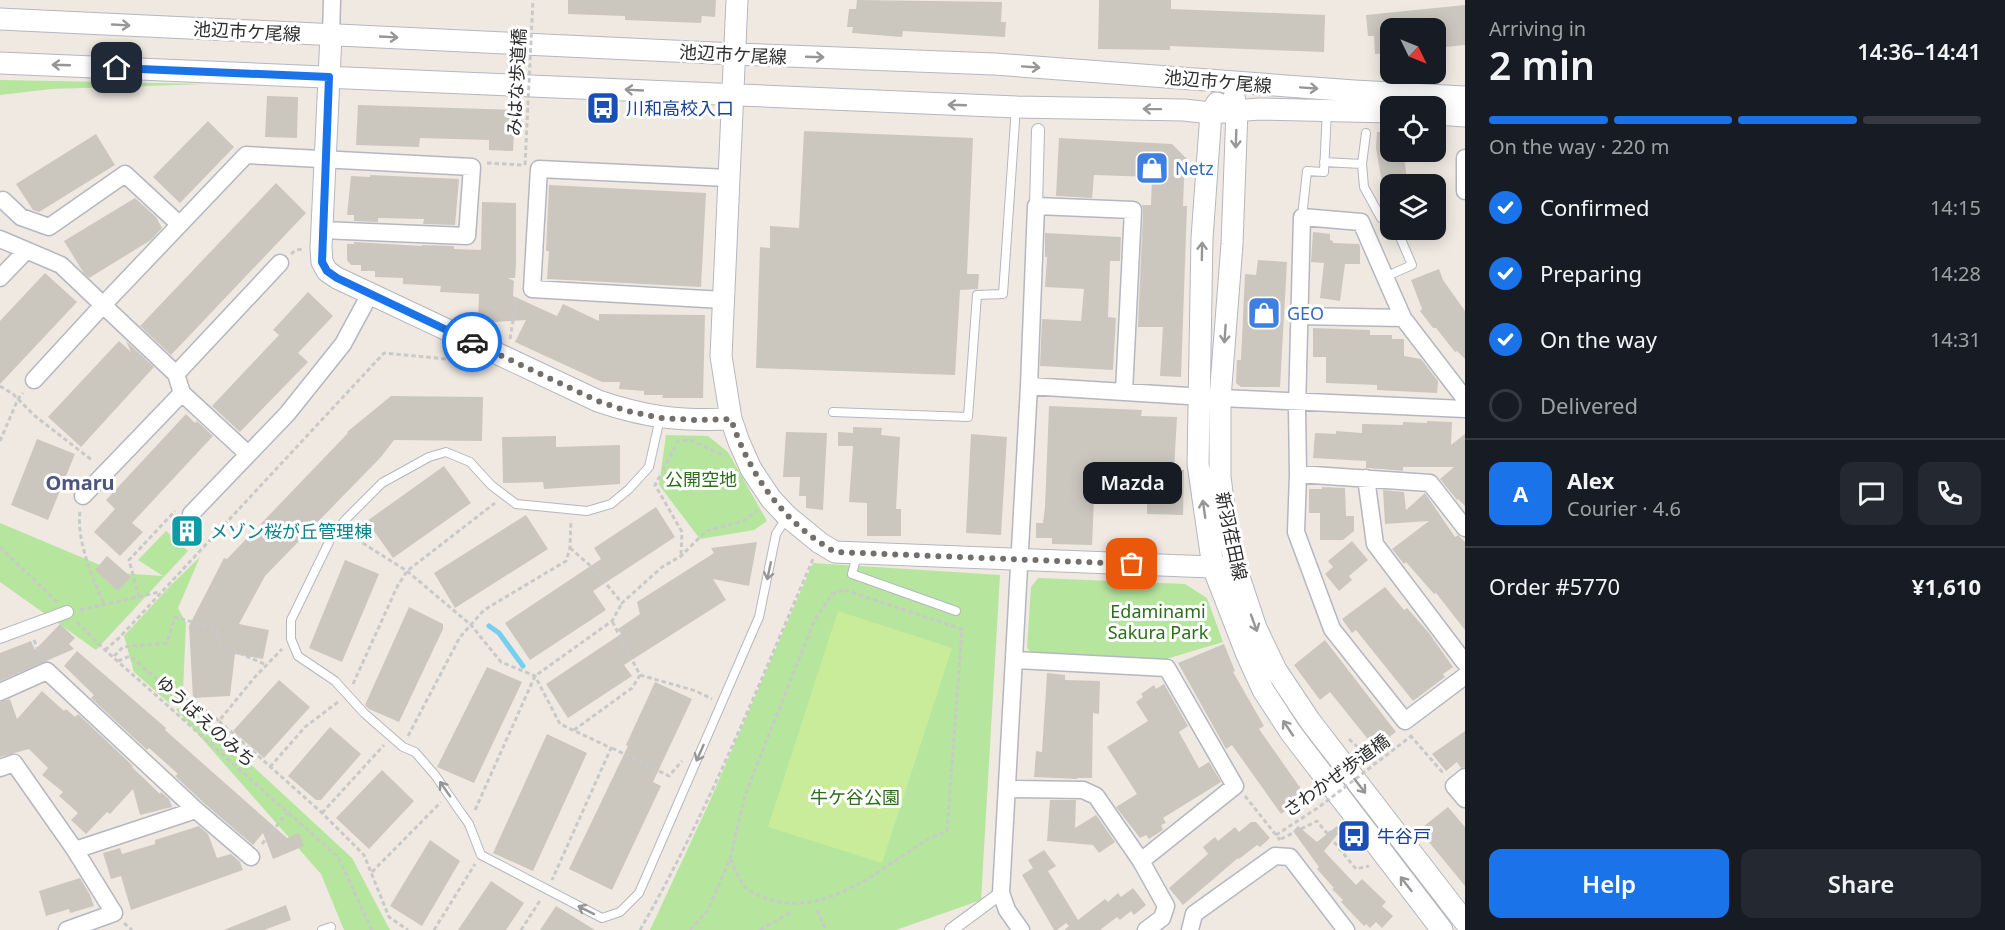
<!DOCTYPE html>
<meta charset="utf-8">
<style>
:root{--surface:#171b24;--page:#242831;--text:#f1f3f6;--muted:#9ea1a6;--line:#363941;--accent:#1a73e8}
body{margin:0;font-family:"Noto Sans","Noto Sans JP",sans-serif;background:var(--page);color:var(--text);height:100vh;display:flex;flex-direction:column;font-size:22px;white-space:nowrap}
*{box-sizing:border-box;margin:0}
p{font-size:20px;color:var(--muted)}
.icon{flex:none;width:33px;height:33px;fill:none;stroke:currentColor;stroke-width:2;stroke-linecap:round;stroke-linejoin:round}
.map{position:relative;flex:1;overflow:hidden}
.sheet{display:flex;flex-direction:column;background:var(--surface);width:540px}
.sheet>*{flex:none}
.needle{width:39px;rotate:133deg}
.fabs{position:absolute;left:1380px;top:18px;display:grid;gap:12px}
.fabs a{display:grid;place-items:center;width:66px;height:66px;border-radius:12px;background:var(--surface);box-shadow:0 3px 15px #0003;font-size:30px}
.pin{position:absolute;display:grid;place-items:center;width:51px;height:51px;color:#fff;margin:-26px;border-radius:12px;box-shadow:0 3px 9px #0006}
.courier{position:absolute;display:grid;place-items:center;width:60px;height:60px;margin:-30px;border:4px solid #1a73e8;border-radius:50%;background:#fff;color:#222;box-shadow:0 2px 8px #0007}
.bubble{position:absolute;height:42px;border-radius:12px;background:var(--surface);box-shadow:0 3px 15px #0003;font-size:20px;font-weight:600;line-height:42px;text-align:center}
.headline em{font-style:normal;font-weight:600}
.headline div{display:flex;flex-direction:column-reverse}
.headline{display:flex;align-items:center;justify-content:space-between;height:102px;padding:0 24px}
h1{font-size:39px;font-weight:600;line-height:45px}
.bar{display:grid;grid-template-columns:repeat(4,1fr);gap:9px 6px;align-content:center;height:72px;padding:0 24px}
.bar i{height:8px;border-radius:4px;background:var(--line)}
.bar .active{background:var(--accent)}
.bar p{grid-column:span 4}
.line{display:flex;align-items:center;gap:15px;padding:0 24px;border-top:2px solid var(--line)}
.line div{flex:1}
.round{display:grid;place-items:center;flex:none;width:63px;height:63px;border-radius:12px;background:var(--page)}
ol{padding:0 24px;list-style:none}
li{display:flex;align-items:center;gap:18px;height:66px}
li p{margin-inline-start:auto}
li .icon{padding:6px;border-radius:50%;background:var(--accent);color:#fff;stroke-width:4}
li:last-child{color:var(--muted)}
li i{width:33px;height:33px;border:3px solid var(--line);border-radius:50%}
.cta{display:flex;gap:12px;margin-top:auto;padding:12px 24px}
.cta a{flex:1;height:69px;border-radius:12px;background:var(--accent);color:#fff;font-size:24px;font-weight:600;line-height:69px;text-align:center}
.cta a+a{background:var(--page);color:var(--text)}
main{display:flex;flex:1;min-height:0}
.map>svg:first-child{display:block}
.green{fill:#b6e59e}
.pitch{fill:#c9ec9a}
.lines{fill:none;stroke-linecap:round;stroke-linejoin:round}
.stream{stroke:#75cff0;stroke-width:5}
.building{fill:#cbc7bf}
.service-casing{stroke:#b4b7c1;stroke-width:10}
.pedestrian-casing{stroke:#b4b7c1;stroke-width:14}
.minor-casing{stroke:#b4b7c1;stroke-width:19}
.tertiary-casing{stroke:#b4b7c1;stroke-width:23}
.path{stroke:#c9c9c9;stroke-width:3;stroke-dasharray:4.5 3;stroke-linecap:butt}
.service{stroke:#fff;stroke-width:8}
.pedestrian{stroke:#fff;stroke-width:12}
.minor{stroke:#fff;stroke-width:16}
.tertiary{stroke:#fff;stroke-width:21}
.path-bridge{stroke:#c9c9c9;stroke-width:3;stroke-dasharray:4.5 3;stroke-linecap:butt}
.oneway{stroke:#969696}
.done{stroke:#726f6d;stroke-width:6;stroke-dasharray:0 10.8}
.route{stroke:#1a73e8;stroke-width:8}
.labels{text-anchor:middle;dominant-baseline:central;stroke-width:6;stroke-linejoin:round;paint-order:stroke}
.street-label{font-size:18px;fill:#2e2e2e;stroke:#fff}
.transit-label{font-size:18px;fill:#164399;stroke:#fff;text-anchor:start}
.shop-label{font-size:18px;fill:#366cbe;stroke:#fff;text-anchor:start}
.park-label{font-size:18px;fill:#2c6e1b;stroke:#fff}
.culture-label{font-size:18px;fill:#0d838f;stroke:#fff;text-anchor:start}
.neighbourhood-label{font-size:20px;font-weight:bold;fill:#4d5680;stroke:#fff}
</style>
<main>
<div class="map">
<svg width="1465" height="930" viewBox="0 0 1465 930">
<rect width="100%" height="100%" fill="#efe9e1"/>
<path class="green" d="M0 80 208 84 51 89 0 95Z
M666 435 708 436 728 452 767 521 754 530 700 539 659 485Z
M0 523 119 573 163 576 138 560 166 531 188 551 96 650 0 582Z
M200 557 178 608 186 623 183 690 170 704 134 672 124 636 172 584Z
M813 563 1000 575 981 900 896 930H650L709 803Z
M1038 578 1185 584 1207 598 1223 642 1166 659 1032 653 1027 648 1031 587Z
M188 706 352 858 390 930H344L321 874 176 709Z"/>
<path class="pitch" d="M838 611 952 648 882 863 768 827Z"/>
<g class="lines">
<path class="stream" d="M489 626 499 633 523 666"/>
</g>
<path class="building" d="M568 0H716L715 17 702 16 701 23 625 20V16L568 14Z
M857 0 1002 2 1001 22H1006L1005 37 903 31 902 37 852 33 853 27H847L849 9H856Z
M1099 0H1171V9L1325 15 1324 52 1170 46V50L1098 49Z
M1465 5V45L1436 48V28H1390V53L1375 54 1374 36H1368L1366 15Z
M267 96 298 97 297 138 265 137Z
M358 105 515 110 513 151 489 150V140L420 138 419 147 356 145Z
M208 121 234 147 180 203 153 177Z
M804 131 973 138 967 274H979L978 289 960 290 955 375 756 368 760 247 770 248V226L799 228Z
M1377 132H1390V155L1403 153 1408 184H1390V187L1383 188 1376 148Z
M96 134 115 165 39 212 33 210 16 184Z
M1059 138 1172 144 1189 161 1184 179 1183 206H1187L1181 377 1160 376 1163 327H1138L1143 211 1142 205H1151L1152 177 1094 175 1092 198 1056 196Z
M370 175 459 179 455 225 423 224 424 219 378 218V222L354 221V215H347L351 176 370 177Z
M276 183 306 213 171 355 140 326Z
M549 185 706 193 701 287 547 279 549 251H546Z
M135 198 156 217 162 228 151 240 89 278 83 272 64 241Z
M482 202 516 203V264L515 278H508L514 281 513 296 557 316 563 304 599 321V314L705 315 703 398H662L663 395H644V391L619 389 620 382H602L515 342 526 320 478 323 479 294 440 292 441 286 403 284V278L375 277V271H361V265H351L347 260V244H354V242L422 246V245L454 246V249L481 250Z
M1313 232 1330 234V240L1333 241V243L1359 244 1360 247V264H1345L1340 301 1320 298 1324 263 1311 262Z
M1045 233 1121 237 1120 261H1110L1108 317 1116 318 1113 370 1040 366 1042 319 1081 321 1084 289 1045 287 1047 257H1045Z
M1258 260 1287 262 1280 387H1241L1236 383 1237 360H1241L1245 274 1256 275Z
M1439 269 1443 280 1465 311V359L1457 351 1455 352 1436 328H1433L1420 311 1422 309 1411 280Z
M45 273 77 302 0 384V321Z
M308 292 333 316 298 353 308 362 240 432 212 406 279 335 273 330Z
M1313 328 1370 330V335H1392V339H1404V356L1421 359 1438 381 1437 393 1377 390V385L1326 383V357H1313Z
M119 341 131 352 126 341 154 367 81 447 48 417Z
M391 396 483 397 482 441 394 440 381 457 265 576 239 624 269 630 263 659 235 654 230 696 193 698 189 626 224 558 227 559 348 433 347 432Z
M1049 406 1142 410 1141 416 1177 417 1174 470H1184L1183 515 1147 514V502L1094 500 1092 545 1052 544V538H1036V523H1043L1045 507Z
M186 414 195 423 197 421 213 436 132 523 143 532 120 556 94 532 115 509 106 500Z
M1427 421 1452 422 1451 445 1465 434V506L1458 499 1457 500 1440 479 1454 467H1403V471L1382 469 1366 468V461L1313 458 1315 433 1336 434V431L1362 433V424L1403 425V422L1427 423Z
M853 427 882 428 881 435 900 437 896 509H901V536H867V503L849 502 853 446H838V432L853 433Z
M786 432 827 433 823 510 806 508V496H799L800 477H783Z
M971 434 1007 437 1001 535 966 533Z
M556 436V447L620 445V484L544 489 543 482 503 483 502 437Z
M37 439 75 454 48 520 11 505Z
M444 466 471 503 393 558 367 521Z
M1322 487 1345 488 1346 516H1354V531L1343 540H1320V513H1309V489H1322Z
M1383 490 1404 492 1406 510 1425 493 1455 537 1458 535 1465 542V630L1436 593 1434 594 1406 562 1404 564 1392 549 1429 521 1385 524Z
M656 507 675 537 593 591 606 610 530 660 505 623 601 559 594 548Z
M526 515 548 549 455 608 434 573Z
M181 517 184 522 194 524 204 534 191 548 170 528Z
M1352 541 1368 560 1349 576 1352 580 1339 591 1325 574 1333 567 1328 561Z
M757 542 749 586 713 579 726 600 624 665 632 676 568 718 546 684 621 634 618 629 640 614 637 602 714 553 711 548Z
M107 556 131 577 118 591 95 570Z
M345 560 379 574 342 662 309 648Z
M1385 587 1404 610 1407 608 1429 633 1453 667 1443 674 1445 677 1413 701 1356 630 1352 633 1342 619Z
M409 607 443 624V629L399 722 369 709 365 705Z
M60 624 75 638 69 644 74 649 0 681V653L31 641 35 650Z
M1325 640 1396 732 1375 748 1330 692 1320 700 1294 665Z
M1224 644 1235 671 1233 672 1264 726 1259 729 1306 796 1281 814 1232 745 1226 749 1178 663Z
M77 651 166 728 165 730 287 838 299 833 304 846 273 859 263 833 253 845 205 804 175 776 178 774 149 748 147 750 91 698 94 695 64 666Z
M487 667 522 682 474 783 437 767Z
M1047 673 1065 675V680L1100 681 1099 714 1093 713 1092 778H1077V779L1034 777 1036 751 1042 752Z
M279 680 310 707 264 758 233 731Z
M655 682 692 699 653 782 661 786 612 890 569 869 628 746 626 745Z
M1164 684 1188 726 1179 732 1199 768 1209 762 1221 782 1163 818 1166 823 1161 825 1163 830 1149 839 1146 835 1140 838 1116 807 1137 794 1107 747 1148 721 1136 702 1143 697 1141 694 1154 685 1156 689Z
M42 691 64 711 66 709 75 717 78 714 133 766 132 767 160 794 161 792 169 799 172 807 140 815 133 789 110 814 107 812 86 834 71 820 78 813 59 796 63 792 42 775 48 768 29 749 0 757V702L10 699 17 719Z
M330 727 361 754 321 800H316L288 776Z
M1465 731V767L1461 768 1457 762 1446 771 1432 754Z
M547 734 587 753 533 871 493 853Z
M382 770 414 801 369 849 336 818Z
M1050 800H1076L1075 828 1096 815 1115 842 1099 853 1093 845 1047 841Z
M1448 807 1465 827V886L1419 830Z
M1251 822H1256L1270 838 1260 847 1257 845 1239 859 1238 858 1183 905 1169 888 1208 854 1203 847 1215 837 1218 841 1235 827 1239 832Z
M199 826 208 834 217 858 231 854 240 862 243 870 131 910 121 876 111 879 103 853 120 848 122 854 155 844V840Z
M1298 826 1317 842 1337 826 1341 830 1324 851 1356 885 1362 879 1386 902 1382 906 1393 916 1382 928 1376 922 1370 928 1366 924 1364 926 1341 902 1343 900 1332 889 1334 888 1317 869 1319 867 1293 831Z
M430 840 460 861 422 926 390 906Z
M1044 850 1056 866 1048 871 1078 920 1105 899 1108 902 1118 893 1121 897 1133 888 1146 905 1134 915 1131 911 1120 920 1117 917 1100 930H1064L1069 926 1066 923 1057 930H1054L1022 875 1033 868 1028 860Z
M80 878 90 895 94 906 70 913 69 909 46 916 39 891Z
M491 881 524 903 506 930H458Z
M286 905 291 920 264 930H224Z
M556 906 595 930H540Z"/>
<g class="lines">
<g class="service-casing">
<path id="service" d="M1366 133 1362 164 1364 187 1381 218 1390 216
M1324 162 1362 164
M1302 217 1307 171 1324 172 1327 110
M1385 277 1412 265 1397 230
M833 412 968 417 977 295 1003 294 1016 107
M660 418 649 467 629 489 611 504 587 511 516 504 491 485 470 462 446 452 429 457 382 483 346 519 331 538 291 620V639L298 656 335 681 364 713 403 747 415 752 435 775 459 810 469 824 481 855 602 918 620 912 639 893 759 617 776 534 787 517
M857 555 852 574 956 611
M322 930 331 927"/>
</g>
<g class="pedestrian-casing">
<path id="pedestrian" d="M1036 206 1038 130
M0 637 67 612
M951 930 1001 893"/>
</g>
<g class="minor-casing">
<path id="minor" d="M331 35 332 0
M1465 158V191
M3 200 21 217 49 227 125 174 179 224
M0 239 61 265 103 305 246 155 472 167 467 236 321 230
M0 278 26 251
M723 300 532 289 539 169 728 178
M1299 316 1403 318
M176 374 280 263
M34 380 103 305 176 374 182 393 248 454
M1029 386 1220 398 1465 409
M1465 399 1403 318 1361 222 1302 217 1297 408 1298 474 1296 532 1332 629 1405 721 1465 676
M1298 474 1430 483 1465 528
M1366 478 1375 544 1465 663
M83 496 182 393
M191 514 287 414 343 344 370 294
M1015 660 1167 668 1235 786 1141 861
M0 692 47 671 196 810 75 850 114 913 67 930
M0 768 14 763 75 850
M1465 777 1454 786 1465 799
M1008 789 1083 790 1096 796 1141 861 1166 906 1162 918 1146 930
M196 810 251 857
M1021 930 1007 910 1001 893 1029 386 1036 206 1133 210 1124 392
M1190 930 1194 914 1275 856 1290 857 1346 930"/>
</g>
<g class="tertiary-casing">
<path id="tertiary" d="M737 0 721 356 731 419 739 442 751 469 771 499 787 516 820 543 835 552 1236 568
M0 19 736 54 994 64 1354 91 1465 97
M331 35 321 248 322 262 327 271 337 278 598 401C648 418 680 421 731 419
M0 63 1016 107 1184 110 1211 113 1259 109 1390 112
M1234 97 1237 110 1232 244 1220 398V477L1226 523 1236 568 1256 628 1276 670 1310 721 1465 922
M1217 103 1211 113 1202 238 1198 464 1213 567 1247 655 1263 690 1291 733 1442 930
M1436 114 1465 116"/>
</g>
<path class="path" d="M487 163 523 165
M291 254 296 250 304 249
M510 339 517 295
M0 386 13 394 35 416 93 461
M0 441 18 399 23 393
M663 470 678 441 690 440 725 456
M660 476 655 485 682 532 681 554
M80 512C76 538 93 582 105 605
M350 535 407 571 471 625 501 662 535 676 560 724 611 748 552 880
M0 547 57 602
M570 548 593 568 622 603 662 567 681 556 706 531 743 521 758 510
M139 597 129 560 175 511
M80 610 159 592
M77 622 105 650 338 857 372 930
M34 640 40 656
M105 650 119 638 384 353 467 361
M114 656 123 647 167 643 175 617 217 629 220 645 267 665
M118 661 130 656 180 699 193 701 219 721 254 678 282 649
M640 675 696 691 712 699
M353 684 397 587 407 571 495 503
M219 721 322 813 364 855 389 917 408 930
M574 730 632 688 640 675 612 621
M1410 735 1443 773
M408 736 460 637 484 610 566 561 570 548 571 520
M1349 739 1376 764
M612 748 669 776 682 761
M270 767 305 727 338 702
M1245 796 1280 840
M475 810 535 676 612 621 622 603
M322 813 384 745
M1328 834 1332 831 1346 838
M1281 839 1317 821 1356 869 1369 866
M262 844 287 813
M730 859C735 868 739 881 746 888 809 930 870 876 922 843 930 838 939 834 947 831L962 629 845 590
M372 872 441 802
M817 910 826 930
M124 923 132 930
M434 930 475 864
M521 930 541 899
M640 930C708 812 759 684 813 559
M690 930 708 910 730 859 745 795 814 621 832 594 845 590
M760 930 791 912"/>
<use href="#service" class="service"/>
<use href="#pedestrian" class="pedestrian"/>
<use href="#minor" class="minor"/>
<use href="#tertiary" class="tertiary"/>
<path class="path-bridge" d="M525 165 533 0
M1276 835 1319 807 1410 737"/>
</g>
<defs><path id="oneway-shaft" d="M-6 0H5M1.5-3L5.5 0L1.5 3" fill="none" stroke-width="1.6" stroke-linecap="round" stroke-linejoin="round" transform="scale(1.5)"/></defs>
<g class="oneway">
<use href="#oneway-shaft" transform="translate(121 25) rotate(3)"/>
<use href="#oneway-shaft" transform="translate(389 37) rotate(3)"/>
<use href="#oneway-shaft" transform="translate(815 57) rotate(2)"/>
<use href="#oneway-shaft" transform="translate(61 65) rotate(-178)"/>
<use href="#oneway-shaft" transform="translate(1031 67) rotate(4)"/>
<use href="#oneway-shaft" transform="translate(1309 88) rotate(4)"/>
<use href="#oneway-shaft" transform="translate(634 90) rotate(-177)"/>
<use href="#oneway-shaft" transform="translate(957 105) rotate(-178)"/>
<use href="#oneway-shaft" transform="translate(1152 109) rotate(-179)"/>
<use href="#oneway-shaft" transform="translate(1236 139) rotate(92)"/>
<use href="#oneway-shaft" transform="translate(1202 251) rotate(-89)"/>
<use href="#oneway-shaft" transform="translate(1225 334) rotate(94)"/>
<use href="#oneway-shaft" transform="translate(1204 509) rotate(-98)"/>
<use href="#oneway-shaft" transform="translate(769 571) rotate(102)"/>
<use href="#oneway-shaft" transform="translate(1254 623) rotate(70)"/>
<use href="#oneway-shaft" transform="translate(1288 728) rotate(-124)"/>
<use href="#oneway-shaft" transform="translate(700 753) rotate(114)"/>
<use href="#oneway-shaft" transform="translate(1360 786) rotate(52)"/>
<use href="#oneway-shaft" transform="translate(445 789) rotate(-125)"/>
<use href="#oneway-shaft" transform="translate(1406 884) rotate(-128)"/>
<use href="#oneway-shaft" transform="translate(586 910) rotate(-153)"/>
</g>
<g class="lines">
<path class="done" d="M472 342 598 401 627 411 660 418 696 420 731 419C750 476 783 522 835 552L1132 564"/>
<path class="route" d="M117 68 329 77 322 262 327 271 337 278 472 342"/>
</g>
<defs>
<g id="bus-square" transform="scale(1.725)"><rect x="-9" y="-9" width="18" height="18" rx="4" fill="#1a4fb4" stroke="#fff"/><path d="M-5-6H5V4H4V6H2V4H-2V6H-4V4H-5ZM-3.5-4V0h7V-4ZM-3.5 1.2v1.5H-2V1.2ZM2 1.2v1.5H3.5V1.2Z" fill="#fff"/></g>
<g id="shop-square" transform="scale(1.725)"><rect x="-9" y="-9" width="18" height="18" rx="4" fill="#3f7fe0" stroke="#fff"/><path d="M-5-2.5h2.3a2.7 3.5 0 0 1 5.4 0H5L5.5 6h-11ZM-1.5-2.5h3a1.5 2.3 0 0 0-3 0Z" fill="#fff"/></g>
<g id="building-square" transform="scale(1.725)"><rect x="-9" y="-9" width="18" height="18" rx="4" fill="#0f9aa8" stroke="#fff"/><path d="M-4-6H4V6H1V3H-1V6H-4ZM-2.5-4.3h1.7v1.8h-1.7ZM.8-4.3h1.7v1.8H.8ZM-2.5-1h1.7V.8h-1.7ZM.8-1h1.7V.8H.8Z" fill="#fff"/></g>
</defs>
<g fill-rule="evenodd">
<use href="#bus-square" x="603" y="108"/>
<use href="#shop-square" x="1152" y="168"/>
<use href="#shop-square" x="1264" y="313"/>
<use href="#building-square" x="187" y="531"/>
<use href="#bus-square" x="1354" y="836"/>
</g>
<g class="labels">
<g class="street-label">
<text transform="translate(247 31) rotate(3)">池辺市ケ尾線</text>
<text transform="translate(733 54) rotate(3)">池辺市ケ尾線</text>
<text transform="translate(1218 81) rotate(5)">池辺市ケ尾線</text>
<text transform="translate(516 82) rotate(-87)">みはな歩道橋</text>
<text transform="translate(1232 536) rotate(78)">新羽荏田線</text>
<text transform="translate(206 721) rotate(42)">ゆうばえのみち</text>
<text transform="translate(1336 775) rotate(-36)">さわかぜ歩道橋</text>
</g>
<g class="transit-label">
<text x="626" y="108">川和高校入口</text>
<text x="1377" y="836">牛谷戸</text>
</g>
<g class="shop-label">
<text x="1175" y="168">Netz</text>
<text x="1287" y="313">GEO</text>
</g>
<g class="park-label">
<text x="701" y="479">公開空地</text>
<text x="1158" y="611">Edaminami<tspan x="1158" dy="21">Sakura Park</tspan></text>
<text x="855" y="797">牛ケ谷公園</text>
</g>
<g class="culture-label">
<text x="210" y="531">メゾン桜が丘管理棟</text>
</g>
<g class="neighbourhood-label">
<text x="80" y="482">Omaru</text>
</g>
</g>
</svg>
<div class="fabs">
<a><svg class="needle" viewBox="-14 -14 28 28"><path d="M0-13l5 13h-10z" fill="#e53935"/><path d="M0 13l5-13h-10z" fill="#9ea1a6"/></svg></a>
<a><svg class="icon" aria-label="locate" viewBox="0 0 24 24"><circle cx="12" cy="12" r="6"/><path d="M12 2v4M12 18v4M2 12h4M18 12h4"/></svg></a>
<a><svg class="icon" aria-label="layers" viewBox="0 0 24 24"><path d="M12 4l9 5-9 5-9-5zM3 14l9 5 9-5"/></svg></a>
</div>
<div class="pin" style="left:1132px;top:564px;background:#ea580c"><svg class="icon" aria-label="bag" viewBox="0 0 24 24"><path d="M5 8h14l-1 12H6zM9 8a3 3 0 0 1 6 0"/></svg></div>
<div class="pin" style="left:117px;top:68px;background:#1f2937"><svg class="icon" aria-label="home" viewBox="0 0 24 24"><path d="M3 11l9-7 9 7M6 9v11h12V9"/></svg></div>
<div class="courier" style="left:472px;top:342px"><svg class="icon" aria-label="car" viewBox="0 0 24 24"><path d="M5 17H2v-5l4-1 3-4h7l3 4 3 1v5h-3M9 17h6M6 11h13"/><circle cx="7" cy="17" r="2"/><circle cx="17" cy="17" r="2"/></svg></div>
<div class="bubble" style="left:1083px;top:462px;width:99px">Mazda</div>
</div>
<section class="sheet">
<div class="headline"><div><h1>2 min</h1><p>Arriving in</p></div><em>14:36–14:41</em></div>
<div class="bar"><i class="active"></i><i class="active"></i><i class="active"></i><i></i><p>On the way · 220 m</p></div>
<ol>
<li><svg class="icon" aria-label="check" viewBox="0 0 24 24"><path d="M5 12l5 5 9-10"/></svg>Confirmed<p>14:15</p></li>
<li><svg class="icon" aria-label="check" viewBox="0 0 24 24"><path d="M5 12l5 5 9-10"/></svg>Preparing<p>14:28</p></li>
<li><svg class="icon" aria-label="check" viewBox="0 0 24 24"><path d="M5 12l5 5 9-10"/></svg>On the way<p>14:31</p></li>
<li><i></i>Delivered</li>
</ol>
<div class="line" style="height:108px"><b class="round" style="background:var(--accent);color:#fff">A</b><div><b>Alex</b><p>Courier · 4.6</p></div><a class="round"><svg class="icon" aria-label="chat" viewBox="0 0 24 24"><path d="M4 5h16v11H9l-5 4z"/></svg></a><a class="round"><svg class="icon" aria-label="phone" viewBox="0 0 24 24"><path d="M5 4h4l2 5-3 2q2 4 5 5l2-3 5 2v4C11 20 4 13 5 4z"/></svg></a></div>
<div class="line" style="height:78px"><div>Order #5770</div><b>¥1,610</b></div>
<div class="cta"><a>Help</a><a>Share</a></div>
</section>
</main>
